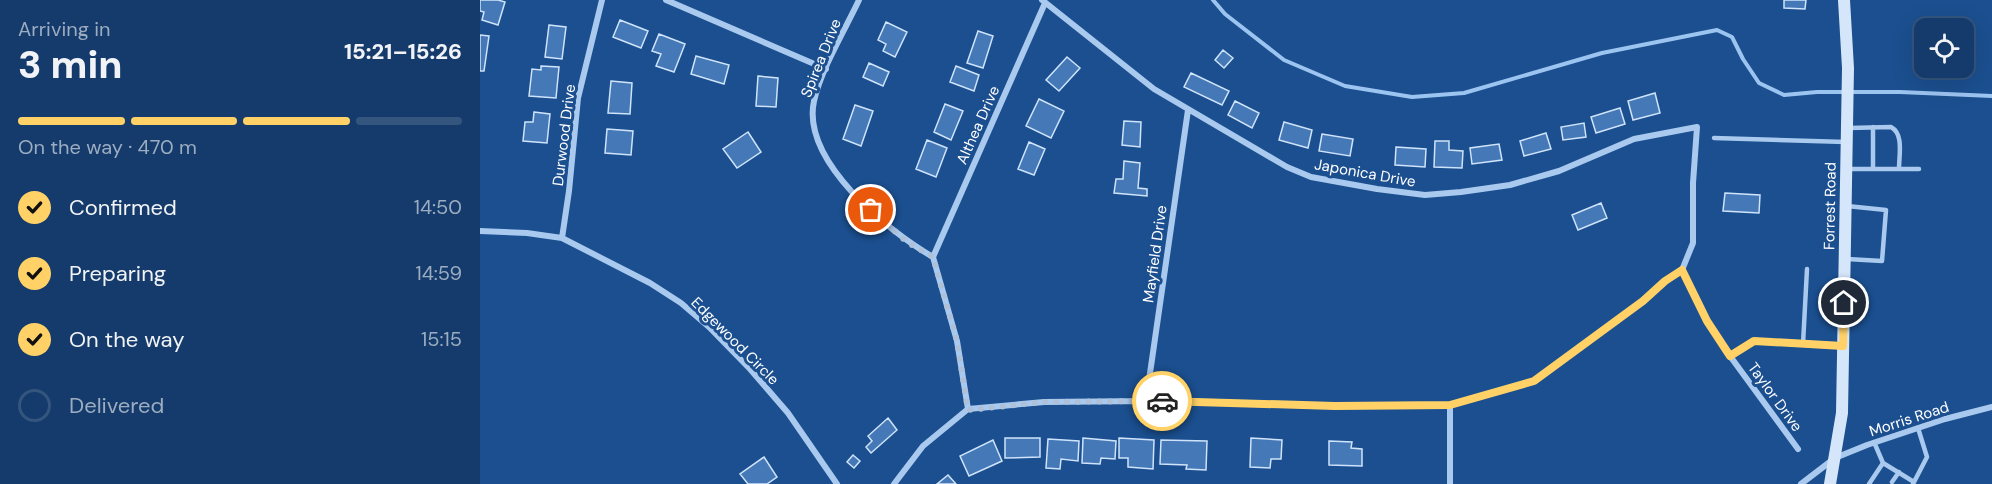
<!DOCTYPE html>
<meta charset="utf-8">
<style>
:root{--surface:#143b6b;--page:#1d4271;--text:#f1f3f6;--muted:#9dadc1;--line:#33557e;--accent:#ffd166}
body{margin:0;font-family:"DM Sans",sans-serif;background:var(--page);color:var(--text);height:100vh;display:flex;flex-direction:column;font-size:22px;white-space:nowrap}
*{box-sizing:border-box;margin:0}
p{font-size:20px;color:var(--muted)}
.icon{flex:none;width:33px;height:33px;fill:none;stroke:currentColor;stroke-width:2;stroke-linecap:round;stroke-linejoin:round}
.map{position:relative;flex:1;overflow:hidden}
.side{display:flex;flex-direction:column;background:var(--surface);width:480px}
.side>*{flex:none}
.controls{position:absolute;left:1434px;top:18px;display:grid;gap:12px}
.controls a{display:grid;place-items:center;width:60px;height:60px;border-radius:12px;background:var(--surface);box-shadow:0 6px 24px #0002,0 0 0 2px var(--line);font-size:30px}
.pin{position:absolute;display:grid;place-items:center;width:51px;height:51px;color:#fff;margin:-26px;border:3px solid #fff;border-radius:50%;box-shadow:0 2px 6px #0007}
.courier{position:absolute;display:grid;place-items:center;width:60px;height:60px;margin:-30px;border:4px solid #ffd166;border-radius:50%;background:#fff;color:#222;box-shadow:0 2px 8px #0007}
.headline em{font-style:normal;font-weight:800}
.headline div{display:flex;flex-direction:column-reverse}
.headline{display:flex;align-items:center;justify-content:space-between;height:102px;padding:0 18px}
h1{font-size:39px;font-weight:800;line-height:45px}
.bar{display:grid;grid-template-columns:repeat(4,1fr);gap:9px 6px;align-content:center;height:72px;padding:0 18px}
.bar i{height:8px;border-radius:4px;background:var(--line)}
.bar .selected{background:var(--accent)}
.bar p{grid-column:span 4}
ol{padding:0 18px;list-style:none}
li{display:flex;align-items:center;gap:18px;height:66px}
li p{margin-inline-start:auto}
li .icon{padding:6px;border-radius:50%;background:var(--accent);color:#111;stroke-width:4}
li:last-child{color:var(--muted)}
li i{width:33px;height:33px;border:3px solid var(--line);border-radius:50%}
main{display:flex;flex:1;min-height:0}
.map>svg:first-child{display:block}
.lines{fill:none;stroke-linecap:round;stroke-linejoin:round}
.stream{stroke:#9cc4f0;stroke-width:4}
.building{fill:#4478b7;stroke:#cfe3fa;stroke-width:1.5}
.service{stroke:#a9c9ee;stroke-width:4.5}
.minor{stroke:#a9c9ee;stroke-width:6}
.secondary{stroke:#d6e6fa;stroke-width:12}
.done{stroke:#afc1d8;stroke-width:6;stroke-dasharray:0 10.8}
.route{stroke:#ffd166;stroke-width:8}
.labels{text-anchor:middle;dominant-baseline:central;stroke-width:6;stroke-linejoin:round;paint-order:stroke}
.street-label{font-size:15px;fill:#fff;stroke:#1b4f8f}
</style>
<main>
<section class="side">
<div class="headline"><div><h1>3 min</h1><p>Arriving in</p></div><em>15:21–15:26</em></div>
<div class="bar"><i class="selected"></i><i class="selected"></i><i class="selected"></i><i></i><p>On the way · 470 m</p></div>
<ol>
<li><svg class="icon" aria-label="check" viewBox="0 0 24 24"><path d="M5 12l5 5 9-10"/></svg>Confirmed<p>14:50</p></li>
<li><svg class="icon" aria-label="check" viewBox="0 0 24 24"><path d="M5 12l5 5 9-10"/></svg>Preparing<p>14:59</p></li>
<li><svg class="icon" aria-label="check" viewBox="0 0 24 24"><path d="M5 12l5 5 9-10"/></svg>On the way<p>15:15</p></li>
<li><i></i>Delivered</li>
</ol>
</section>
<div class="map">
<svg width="1512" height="484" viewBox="0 0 1512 484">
<rect width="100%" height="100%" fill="#1b4f8f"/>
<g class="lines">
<path class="stream" d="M733 0 745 14 804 60 865 86 932 97 984 93 1122 53 1237 30 1252 37 1263 59 1279 83 1304 95 1337 92H1420L1512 96"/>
</g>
<path class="building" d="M0 0H18L25 2 18 25 2 20 4 12 0 11Z
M1304 0H1326L1325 9 1304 8Z
M140 20 168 31 161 48 133 37Z
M406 22 427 32 415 57 403 51 406 44 398 40Z
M69 25 86 27 82 59 65 57Z
M498 31 513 36 503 68 487 63Z
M179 34 205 44 194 72 176 66 181 54 172 51Z
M0 35 9 36 4 71H0Z
M743 50 753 58 744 68 735 60Z
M216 56 249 65 244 84 211 74Z
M587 57 600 68 579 91 566 80Z
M389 63 409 72 403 86 383 77Z
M61 66 79 67 76 98 49 96 52 69 61 70Z
M476 66 499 75 494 91 470 82Z
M711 73 749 91 742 105 704 87Z
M278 76 298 78 296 107 276 106Z
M131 81 152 83 150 114 128 113Z
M1175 93 1180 113 1153 120 1148 101Z
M559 99 584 111 571 138 546 126Z
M755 101 779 113 772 128 748 115Z
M465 104 483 111 471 140 454 132Z
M375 105 393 111 381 146 363 139Z
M1140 108 1145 124 1116 133 1111 117Z
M54 112 70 114 67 143 43 141 45 122H53Z
M644 121 661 122 660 147 642 145Z
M804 122 832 130 828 148 799 140Z
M1104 123 1106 137 1083 140 1081 127Z
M127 129 153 131 151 155 125 153Z
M268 132 281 152 257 168 243 149Z
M1066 133 1071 149 1044 156 1040 141Z
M842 134 873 139 870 156 839 151Z
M447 140 467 148 456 177 436 169Z
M955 141H969V150L983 151 982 168 954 167Z
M549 142 565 149 554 175 538 169Z
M1019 144 1022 160 992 164 990 148Z
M916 147 946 149 945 167 915 165Z
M644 161 660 163 658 188 667 189V196L634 193 636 179H643Z
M1245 193 1280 195 1279 213 1243 211Z
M1121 203 1127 218 1098 230 1092 215Z
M408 418 417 430 391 453 386 447 392 441 388 436Z
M525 438H560V457L525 458Z
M603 438 636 441 635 459 621 458 620 464 602 463Z
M639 438 674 440 673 469 648 467V458H639Z
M771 438 802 440 801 459H791L790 468 770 467Z
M568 439 599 441 598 461 581 459 580 469 566 468Z
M513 440 522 461 489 476 480 456Z
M681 440 727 441 726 470 706 469 707 465 680 464Z
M849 441 872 442 871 448 882 449V466L849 465Z
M373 455 380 461 374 468 367 462Z
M284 457 297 477 287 484H268L260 474Z
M468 475 476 484H457Z"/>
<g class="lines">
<path class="service" d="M1369 128 1411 127C1424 134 1419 155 1419 169
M1234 138 1366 142
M1368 169H1439
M1393 169V127
M1367 206 1406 210 1402 261 1367 259
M1323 344 1327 269
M1250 356 1274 341 1363 346
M1403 463 1434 482
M1412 482 1419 472
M1389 484 1403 463 1394 442
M1433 484 1447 457 1438 428"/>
<path class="minor" d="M186 0 346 69
M379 0C365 30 341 69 334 101 321 161 408 231 453 257
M562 0 674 89 807 167 831 177 897 189 945 195 981 192 1030 185 1079 171 1154 139 1217 127 1213 183V243L1202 270 1227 321 1250 356 1318 449
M0 231 47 233 82 238 170 283 201 303 229 327 270 369 308 413 357 484
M82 238 89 191 98 98 122 0
M453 257 565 3
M453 257 477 341 488 409
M666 401 708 110
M970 405V484
M414 484 443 446 488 409 564 402 666 401 855 406 970 405 1054 381 1163 301 1186 281 1202 270
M1321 484 1355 458 1387 445 1465 419 1512 407"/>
<path class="secondary" d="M1350 484 1362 413 1368 68 1364 0"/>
</g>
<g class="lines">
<path class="done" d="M391 210 427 242 453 257 477 341 488 410 564 402 682 401"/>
<path class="route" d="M682 401 855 406 970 405 1054 381 1163 301 1185 281 1202 270 1227 321 1250 356 1274 341 1363 346 1364 303"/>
</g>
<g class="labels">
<g class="street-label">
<text transform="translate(341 58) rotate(-68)">Spirea Drive</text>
<text transform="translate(498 125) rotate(-66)">Althea Drive</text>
<text transform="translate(84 135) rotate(-83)">Durwood Drive</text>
<text transform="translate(885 173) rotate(10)">Japonica Drive</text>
<text transform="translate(1350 206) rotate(-89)">Forrest Road</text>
<text transform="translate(675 254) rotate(-82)">Mayfield Drive</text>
<text transform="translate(255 341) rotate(45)">Edgewood Circle</text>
<text transform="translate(1295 397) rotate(54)">Taylor Drive</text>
<text transform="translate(1429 419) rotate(-18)">Morris Road</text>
</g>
</g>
</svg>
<div class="controls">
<a><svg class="icon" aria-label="locate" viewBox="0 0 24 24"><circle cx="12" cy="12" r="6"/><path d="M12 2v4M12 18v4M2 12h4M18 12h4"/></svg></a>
</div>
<div class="pin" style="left:391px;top:210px;background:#ea580c"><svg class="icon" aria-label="bag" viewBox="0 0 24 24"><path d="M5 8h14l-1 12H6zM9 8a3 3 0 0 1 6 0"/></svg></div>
<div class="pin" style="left:1364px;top:303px;background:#1f2937"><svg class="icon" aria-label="home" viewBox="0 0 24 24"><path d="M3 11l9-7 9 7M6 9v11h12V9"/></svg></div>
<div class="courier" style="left:682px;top:401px"><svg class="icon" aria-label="car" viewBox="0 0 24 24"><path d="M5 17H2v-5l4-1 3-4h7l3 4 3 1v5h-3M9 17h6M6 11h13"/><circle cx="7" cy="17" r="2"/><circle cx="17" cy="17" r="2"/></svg></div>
</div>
</main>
